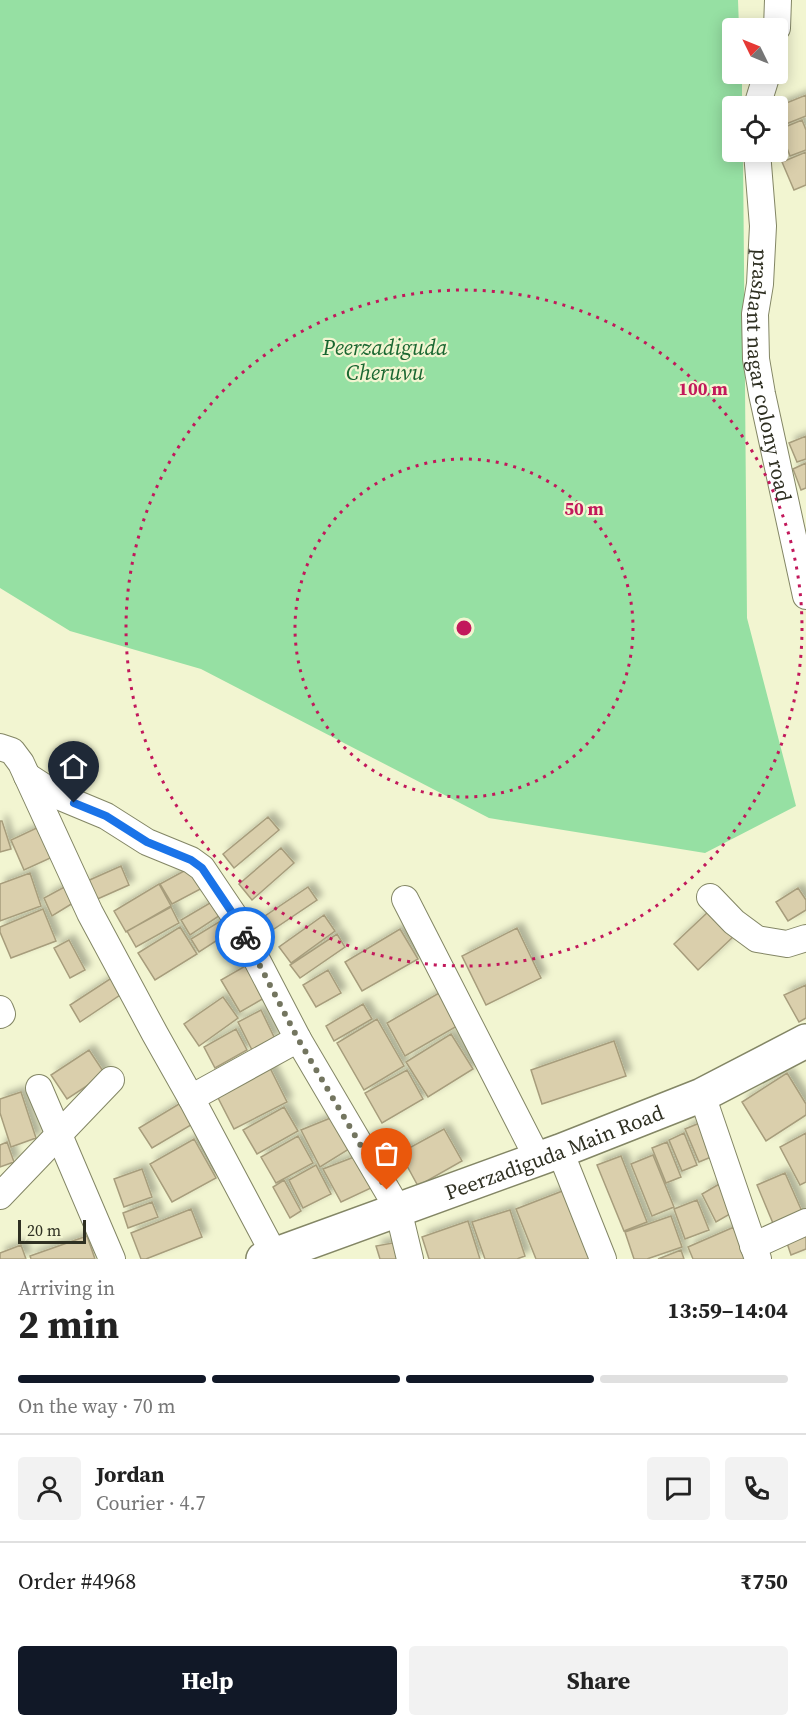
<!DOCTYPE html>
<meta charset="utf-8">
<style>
:root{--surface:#fff;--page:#f2f2f2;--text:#222;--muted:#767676;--line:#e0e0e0;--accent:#111827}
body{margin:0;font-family:"Source Serif 4",serif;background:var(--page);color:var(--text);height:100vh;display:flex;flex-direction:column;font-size:22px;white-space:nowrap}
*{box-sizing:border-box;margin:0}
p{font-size:20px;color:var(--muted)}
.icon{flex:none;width:33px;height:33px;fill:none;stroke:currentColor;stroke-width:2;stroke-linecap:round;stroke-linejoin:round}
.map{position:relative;height:1259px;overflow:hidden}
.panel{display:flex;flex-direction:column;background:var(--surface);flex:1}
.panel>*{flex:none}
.needle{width:39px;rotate:313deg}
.controls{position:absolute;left:722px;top:18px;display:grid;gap:12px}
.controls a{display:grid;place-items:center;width:66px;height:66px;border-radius:6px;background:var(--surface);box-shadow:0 3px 15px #0003;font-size:30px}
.scale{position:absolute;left:18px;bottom:15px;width:68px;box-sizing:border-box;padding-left:6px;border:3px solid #2f3022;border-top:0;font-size:16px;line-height:21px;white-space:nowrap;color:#2f3022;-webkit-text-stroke:4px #f2f5d1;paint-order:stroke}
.pin{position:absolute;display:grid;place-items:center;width:51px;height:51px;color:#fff;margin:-62px -26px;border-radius:50% 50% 50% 0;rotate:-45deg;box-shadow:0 0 6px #0007}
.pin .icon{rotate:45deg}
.courier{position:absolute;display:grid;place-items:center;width:60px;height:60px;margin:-30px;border:4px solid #1a73e8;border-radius:50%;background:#fff;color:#222;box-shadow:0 2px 8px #0007}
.overview em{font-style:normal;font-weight:700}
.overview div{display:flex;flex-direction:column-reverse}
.overview{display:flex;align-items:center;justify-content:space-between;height:102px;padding:0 18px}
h1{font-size:39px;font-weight:700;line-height:45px}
.bar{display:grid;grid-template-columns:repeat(4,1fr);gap:9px 6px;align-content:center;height:72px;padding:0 18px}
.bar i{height:8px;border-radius:4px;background:var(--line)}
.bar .selected{background:var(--accent)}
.bar p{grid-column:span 4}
.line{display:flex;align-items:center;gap:15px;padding:0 18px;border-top:2px solid var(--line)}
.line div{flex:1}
.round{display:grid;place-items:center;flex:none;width:63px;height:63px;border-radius:6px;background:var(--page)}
.cta{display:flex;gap:12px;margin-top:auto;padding:12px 18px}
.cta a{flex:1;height:69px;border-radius:6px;background:var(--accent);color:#fff;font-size:24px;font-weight:700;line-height:69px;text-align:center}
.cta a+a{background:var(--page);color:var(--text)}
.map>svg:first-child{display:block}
.water{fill:#96e0a3}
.building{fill:#dacfac;stroke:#a79d7c;stroke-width:1.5;filter:url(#shadow)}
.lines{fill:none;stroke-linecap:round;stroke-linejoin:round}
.street-casing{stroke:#838665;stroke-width:28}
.secondary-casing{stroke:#838665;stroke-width:36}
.street{stroke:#fff;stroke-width:26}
.secondary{stroke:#fff;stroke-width:33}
.done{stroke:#73755f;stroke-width:6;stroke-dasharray:0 10.8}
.route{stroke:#1a73e8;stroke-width:8}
.ring{fill:none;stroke:#c2185b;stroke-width:3;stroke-dasharray:3 6}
.labels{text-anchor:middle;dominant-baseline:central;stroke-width:4.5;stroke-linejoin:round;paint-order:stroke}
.street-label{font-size:21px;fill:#2f3022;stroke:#f2f5d1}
.water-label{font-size:22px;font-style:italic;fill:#1a6731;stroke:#f2f5d1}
.centre{fill:#c2185b;stroke:#f2f5d1;stroke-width:3}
.ring-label{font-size:18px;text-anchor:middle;font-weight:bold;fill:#c2185b;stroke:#f2f5d1;stroke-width:4.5;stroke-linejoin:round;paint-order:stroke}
</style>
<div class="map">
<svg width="806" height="1259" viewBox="0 0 806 1259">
<defs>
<filter id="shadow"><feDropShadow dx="5.5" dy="-5.5" stdDeviation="3" flood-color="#0004"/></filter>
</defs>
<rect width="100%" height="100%" fill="#f2f5d1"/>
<path class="water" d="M0 0H738L739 28H732V74H742V106H732V152H743L747 618 796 806 705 853 489 818 201 669 70 631 0 588Z"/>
<path class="building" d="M806 95V116L786 124 779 106Z
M802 120 806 130V150L790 156 780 129Z
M806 152V185L794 190 782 162Z
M806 436V459L797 462 789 443Z
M806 463V488L801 490 793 469Z
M268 817 279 830 234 868 223 854Z
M0 821H2L11 849 0 852Z
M43 825 57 855 24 870 11 840Z
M281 848 294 863 252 900 239 884Z
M195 865 208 885 172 904 160 884Z
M121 866 129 885 93 901 85 882Z
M30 873 41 906 0 921V884Z
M70 884 73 903 52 916 44 898Z
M159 884 171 906 126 932 114 911Z
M308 887 317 900 271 931 262 918Z
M798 888 806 900V910L788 921 776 902Z
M215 900 222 914 190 935 181 920Z
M171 907 179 923 136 947 127 931Z
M43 909 56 941 11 958 0 932V927Z
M709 911 734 936 698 970 674 944Z
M324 915 335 931 291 963 279 947Z
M227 917 233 930 199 952 191 939Z
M180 927 197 954 155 980 138 953Z
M517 928 541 978 486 1005 462 956Z
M400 929 418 959 362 991 345 962Z
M337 934 345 947 300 978 290 965Z
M69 940 85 970 70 978 54 948Z
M247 965 266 997 240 1012 221 980Z
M328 970 341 993 316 1007 303 985Z
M113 977 123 993 80 1022 70 1005Z
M806 985V1018L799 1022 784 995Z
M446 989 464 1022 405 1056 387 1023Z
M223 997 238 1018 199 1046 184 1024Z
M363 1004 372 1019 334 1041 326 1026Z
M261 1010 275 1039 252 1050 238 1022Z
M377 1019 404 1066 364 1090 337 1043Z
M236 1029 247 1050 215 1068 204 1047Z
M451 1034 473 1069 428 1097 406 1062Z
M614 1041 626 1076 542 1104 531 1070Z
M89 1050 105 1074 67 1099 51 1075Z
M266 1060 287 1102 234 1129 213 1088Z
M407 1070 423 1099 382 1123 365 1093Z
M787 1073 806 1104V1115L766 1141 742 1102Z
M21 1092 36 1138 11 1147 0 1113V1099Z
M184 1101 196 1122 152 1148 139 1128Z
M284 1107 298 1131 257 1154 243 1130Z
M333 1117 349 1149 320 1167 301 1130Z
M702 1122 716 1155 699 1162 685 1129Z
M444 1129 462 1161 418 1186 400 1153Z
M684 1133 697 1165 682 1171 669 1140Z
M806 1133V1182L800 1185 780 1147Z
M298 1136 313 1163 276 1183 261 1157Z
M194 1139 216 1178 172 1202 150 1164Z
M7 1142 14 1162 0 1167V1145Z
M667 1142 681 1177 666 1183 652 1148Z
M653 1155 674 1207 652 1216 631 1164Z
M621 1156 647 1222 624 1231 597 1165Z
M354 1157 371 1188 341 1202 323 1169Z
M316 1165 331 1194 303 1208 289 1180Z
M142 1169 152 1197 124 1207 114 1179Z
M785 1173 804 1216 775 1228 757 1185Z
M284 1180 301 1211 290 1218 273 1187Z
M721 1183 730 1214 716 1222 702 1194Z
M565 1190 592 1258 588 1259H536L516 1209Z
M697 1200 709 1230 685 1239 674 1209Z
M152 1202 158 1217 128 1228 123 1213Z
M191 1209 202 1237 146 1259H141L131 1233Z
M510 1210 525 1256 517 1259H485L472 1222Z
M671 1216 682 1247 647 1259H634L625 1232Z
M468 1221 480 1259H429L422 1237Z
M806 1226V1249L791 1255 784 1234Z
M734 1227 747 1259H693L688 1247Z
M87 1236 95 1259H31L30 1256Z
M398 1242 401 1259H380L376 1246Z
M21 1245 26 1259H0V1253Z
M681 1250 684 1259H658Z"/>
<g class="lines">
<g class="street-casing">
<g id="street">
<path d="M777 28 778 0"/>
<path d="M757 106 767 74"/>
<path id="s1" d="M757 152 763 226 760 284 755 314 756 359 762 394 806 596"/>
<path d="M0 747 12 751 21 763 90 913 155 1034 191 1098 274 1254"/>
<path d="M27 776 58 796 106 816 147 842 191 860 202 868 233 914 298 1039 398 1209 410 1259"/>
<path d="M710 897 734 922 757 939 787 944 806 938"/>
<path d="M405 899 538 1159"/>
<path d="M0 1009 2 1014 0 1015"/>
<path d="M39 1088 112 1259"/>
<path d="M702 1095 758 1259"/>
<path d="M191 1098 298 1039"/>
<path d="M560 1151 603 1259"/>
<path d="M0 1196 111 1080"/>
<path d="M753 1246 806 1222"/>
</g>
</g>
<g class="secondary-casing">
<g id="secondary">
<path id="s2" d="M263 1259 560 1151 702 1095 806 1041"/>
</g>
</g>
<use href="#street" class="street"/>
<use href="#secondary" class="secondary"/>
</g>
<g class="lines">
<path class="done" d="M245 937 298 1039 387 1190"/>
<path class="route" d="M74 803 106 816 147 842 191 860 202 868 233 914 245 937"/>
</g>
<g class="ring">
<circle cx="464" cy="628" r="169"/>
<circle cx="464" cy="628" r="338"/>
</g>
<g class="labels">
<g class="street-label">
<text stroke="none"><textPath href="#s1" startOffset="225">prashant nagar colony road</textPath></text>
<text stroke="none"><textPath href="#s2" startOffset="310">Peerzadiguda Main Road</textPath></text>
</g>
<g class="water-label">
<text x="385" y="347">Peerzadiguda<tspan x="385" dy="25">Cheruvu</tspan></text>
</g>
</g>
<circle cx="464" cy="628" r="9" class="centre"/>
<g class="ring-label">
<text x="703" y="395">100 m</text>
<text x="584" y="515">50 m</text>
</g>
</svg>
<div class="controls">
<a><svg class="needle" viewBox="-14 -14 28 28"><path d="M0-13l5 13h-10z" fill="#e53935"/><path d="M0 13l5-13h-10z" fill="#767676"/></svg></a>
<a><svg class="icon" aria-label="locate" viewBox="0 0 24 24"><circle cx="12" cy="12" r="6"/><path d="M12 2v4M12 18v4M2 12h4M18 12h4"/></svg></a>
</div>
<div class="scale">20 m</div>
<div class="pin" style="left:387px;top:1190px;background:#ea580c"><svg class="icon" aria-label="bag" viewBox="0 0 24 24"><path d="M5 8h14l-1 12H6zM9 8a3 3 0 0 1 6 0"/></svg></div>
<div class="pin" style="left:74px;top:803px;background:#1f2937"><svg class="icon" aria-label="home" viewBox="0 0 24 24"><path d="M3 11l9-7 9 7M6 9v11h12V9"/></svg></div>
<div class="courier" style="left:245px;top:937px"><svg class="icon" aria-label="bike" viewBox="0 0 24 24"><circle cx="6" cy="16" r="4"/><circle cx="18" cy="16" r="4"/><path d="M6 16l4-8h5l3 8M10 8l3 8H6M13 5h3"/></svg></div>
</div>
<section class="panel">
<div class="overview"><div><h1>2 min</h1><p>Arriving in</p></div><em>13:59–14:04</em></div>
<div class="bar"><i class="selected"></i><i class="selected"></i><i class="selected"></i><i></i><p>On the way · 70 m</p></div>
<div class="line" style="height:108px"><a class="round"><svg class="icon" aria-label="person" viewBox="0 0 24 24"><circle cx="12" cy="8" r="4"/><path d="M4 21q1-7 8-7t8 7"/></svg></a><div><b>Jordan</b><p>Courier · 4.7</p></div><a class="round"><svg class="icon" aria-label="chat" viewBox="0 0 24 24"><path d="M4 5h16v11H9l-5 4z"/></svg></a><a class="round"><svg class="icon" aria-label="phone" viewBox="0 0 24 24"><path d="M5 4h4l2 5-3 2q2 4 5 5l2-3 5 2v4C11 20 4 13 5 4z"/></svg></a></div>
<div class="line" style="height:78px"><div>Order #4968</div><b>₹750</b></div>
<div class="cta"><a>Help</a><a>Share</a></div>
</section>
